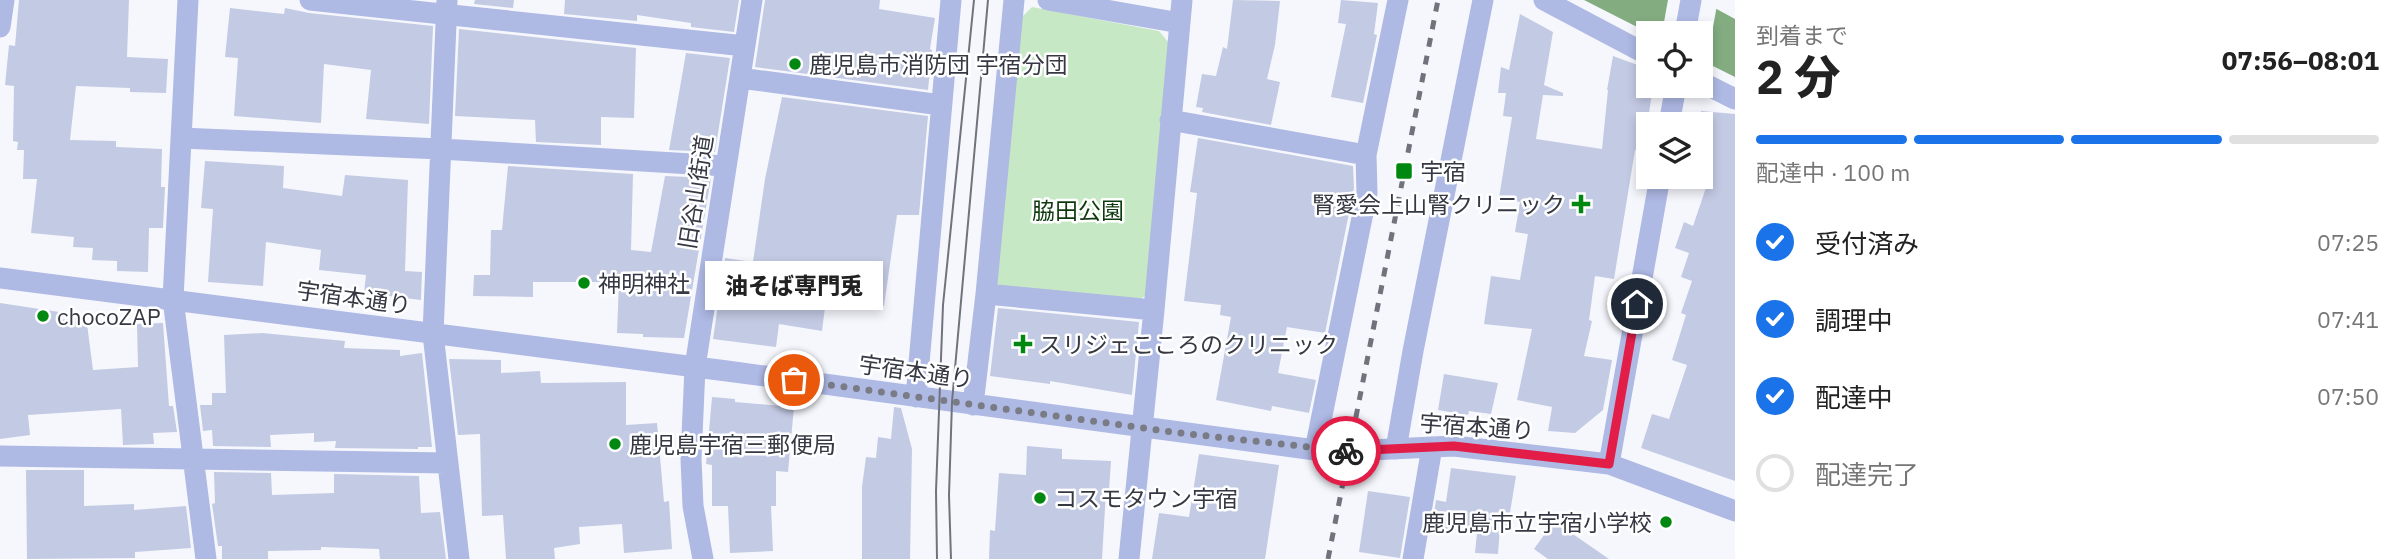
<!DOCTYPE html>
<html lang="ja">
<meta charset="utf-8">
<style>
:root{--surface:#fff;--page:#f2f2f2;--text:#222;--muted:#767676;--line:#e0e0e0;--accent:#1a73e8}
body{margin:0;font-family:"IBM Plex Sans","Noto Sans JP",sans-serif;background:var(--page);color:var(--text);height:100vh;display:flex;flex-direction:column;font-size:26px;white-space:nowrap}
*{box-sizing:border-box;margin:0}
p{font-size:23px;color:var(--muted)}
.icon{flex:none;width:38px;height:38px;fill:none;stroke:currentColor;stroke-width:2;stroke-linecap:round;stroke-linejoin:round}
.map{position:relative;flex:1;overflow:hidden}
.details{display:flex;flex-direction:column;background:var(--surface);width:665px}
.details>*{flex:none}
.fabs{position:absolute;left:1636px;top:21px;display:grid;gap:14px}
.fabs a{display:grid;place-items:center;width:77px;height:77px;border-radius:0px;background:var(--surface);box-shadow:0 4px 10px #0003;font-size:35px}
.pin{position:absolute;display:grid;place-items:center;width:60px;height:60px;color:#fff;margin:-30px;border:4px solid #fff;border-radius:50%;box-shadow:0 2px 7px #0007}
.courier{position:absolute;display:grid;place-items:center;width:70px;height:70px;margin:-35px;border:5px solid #e11d48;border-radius:50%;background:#fff;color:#222;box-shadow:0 2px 9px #0007}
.bubble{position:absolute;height:49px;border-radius:0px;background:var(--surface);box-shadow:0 4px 10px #0003;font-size:23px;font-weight:800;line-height:49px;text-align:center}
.summary em{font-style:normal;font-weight:800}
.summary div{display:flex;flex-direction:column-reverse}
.summary{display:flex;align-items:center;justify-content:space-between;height:119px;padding:0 21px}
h1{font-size:46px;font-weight:800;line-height:52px}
.bar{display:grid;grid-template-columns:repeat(4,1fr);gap:10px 7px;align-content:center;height:84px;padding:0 21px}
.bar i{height:9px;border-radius:5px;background:var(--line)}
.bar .selected{background:var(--accent)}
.bar p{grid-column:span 4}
ol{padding:0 21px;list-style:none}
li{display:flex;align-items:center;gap:21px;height:77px}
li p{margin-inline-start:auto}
li .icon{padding:7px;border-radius:50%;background:var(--accent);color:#fff;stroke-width:4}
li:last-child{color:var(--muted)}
li i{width:38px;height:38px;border:4px solid var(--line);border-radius:50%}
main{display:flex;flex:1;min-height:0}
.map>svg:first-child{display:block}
.green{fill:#c7e8c5}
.water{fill:#83ad81}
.pier{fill:#f6f7fd}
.building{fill:#c3cae3}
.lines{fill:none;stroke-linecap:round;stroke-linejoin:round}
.minor{stroke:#aeb9e4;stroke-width:21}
.tram{stroke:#71737c;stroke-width:2}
.rail{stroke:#71737c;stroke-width:5;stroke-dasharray:9 9;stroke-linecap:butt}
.done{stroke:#797c84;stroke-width:7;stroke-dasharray:0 12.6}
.route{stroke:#e11d48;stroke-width:9}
.poi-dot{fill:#008810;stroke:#fff;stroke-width:2.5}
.labels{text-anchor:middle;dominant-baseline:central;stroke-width:5;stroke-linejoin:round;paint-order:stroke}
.poi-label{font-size:23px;fill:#363943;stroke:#fff;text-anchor:start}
.street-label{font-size:23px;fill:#363943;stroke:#fff}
.park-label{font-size:23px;fill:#0d390d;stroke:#fff}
</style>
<main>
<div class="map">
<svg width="1735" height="559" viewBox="0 0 1735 559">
<rect width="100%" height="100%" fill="#f6f7fd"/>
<path class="green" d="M1032 7 1159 31 1169 43 1146 296 1130 303 994 286 1022 17Z"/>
<path class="water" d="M1584 0H1700L1735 19V77L1701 60V33H1649Z"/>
<path class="pier" d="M1668 0H1707L1717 5 1706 66 1701 64V33H1662Z"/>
<path class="building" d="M19 0H129L127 57 168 59 166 93 130 92V88L76 86 70 140 116 141V147L162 149 161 187H165L163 228H149L148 272 117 271V261L92 260 93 248 73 247 74 237 31 233 37 179H23L24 150H17L18 142 13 141 14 86 5 85 9 45 15 46Z
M475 0H514L513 8 474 4Z
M565 0H739L734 32 691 27V23L637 15V21L564 14Z
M765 0H880L879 9 935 18 930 49 932 50 928 90 755 67Z
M1233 0 1280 1 1275 45 1267 79 1280 82 1271 125 1202 112 1203 108 1196 107 1202 74 1216 76 1223 47 1227 49Z
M1341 0 1378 3 1374 34 1377 35 1363 103 1331 97 1346 24 1338 23Z
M230 8 284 14 285 8 309 13 433 26 429 124 366 119 371 70 324 64 321 123 234 116 238 58 225 57Z
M1520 14 1553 32 1544 85 1563 93V96L1543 95 1536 139 1602 149 1608 90H1607L1613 56 1643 67 1644 70 1648 72V86H1653L1645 140H1640L1638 151 1635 150 1614 279 1595 276 1589 320 1592 321 1584 356 1612 360 1603 410 1575 433 1548 431 1552 407 1517 400 1532 329 1484 324 1491 276 1520 280 1528 234 1515 232 1520 202 1499 198 1512 117 1503 116 1506 93H1498L1501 67 1509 70Z
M459 29 636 48 634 118 601 117V145L536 142 535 120 455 116Z
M686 53 730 58 715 152 669 150Z
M782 97 928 116 919 215H897L884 306 826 299 822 331 779 324 776 347 713 339 725 258 753 262 765 179Z
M1701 111 1735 114V481L1641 448 1652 414 1669 419 1687 365 1672 360 1686 315 1681 313 1692 281 1681 277 1689 253 1675 248 1684 222 1693 226 1712 170 1701 169Z
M1198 138 1353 166 1354 188 1325 333 1287 327 1278 373 1316 380 1309 413 1272 406 1271 411 1216 400 1231 317 1220 315 1221 305 1184 301 1197 193 1190 192Z
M205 161 284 166 283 188 342 196 345 175 408 180 405 271 422 272 421 300 364 293 366 275 319 270 321 250 266 242 263 286 208 282 213 209 201 208Z
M508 166 633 174 631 250 651 252 665 176 711 178 684 338 643 337V334L617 333 619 282H533V297L473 296 474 275H490L491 230H502Z
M0 303 59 312 60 320 86 316 93 370 138 367 137 324 163 323 169 406H173L177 432 153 433 154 444 123 445 121 409 28 415 30 435 0 439Z
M998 308 1139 322 1132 395 1050 381V384L990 376Z
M262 333 345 341 344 348 400 350V356L422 353 432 447H418V449L335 448 336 441 314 442V433L270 435 271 447 213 446 212 430 203 431 200 405H212V393H226L224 335Z
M449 359 501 360V373L540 371 541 383 626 382V425L657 423 664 502 669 501 672 549 624 553 622 524 579 527 580 544 554 548 555 559H506L503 515 482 516 480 434 458 435Z
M1444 374 1498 383 1491 414 1469 411 1468 415 1438 410Z
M712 397 735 399V402L794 407 788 472 776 471V506H771L773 551 730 553 728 506H712V465L706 464Z
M894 407 901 408 912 449 910 559H862V487L866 457 876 458 878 437 891 439Z
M1027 446 1062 449V459L1111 461 1109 491H1106L1102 559H989L990 530 995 531 999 473 1026 475Z
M1199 454 1279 465 1265 559H1152L1159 513 1189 517Z
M1451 468 1516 476 1507 531 1500 527 1498 554 1475 553 1477 533 1432 527 1436 500 1446 502Z
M26 470H84V506L134 504V510L186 506 191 548 135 552V558L27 559Z
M214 472 271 473 272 495 334 493V474L419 476 421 513 440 512 446 559H380L379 549 321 547V550L268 551V559H222V546H218L212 504 215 503Z
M1368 491 1410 497 1400 558 1359 552Z
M1554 521 1609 559H1548L1534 549Z"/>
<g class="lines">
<path class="minor" d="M188 0 173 299 206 559
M310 0 745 46
M447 0 433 334 459 559
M1048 0 1180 23
M1544 0 1648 55
M0 27 4 0
M1685 33 1691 0
M740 78 941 105
M1701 82 1735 99
M1170 120 1366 155
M1669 124 1676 86
M181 138 441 149 725 166
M0 278 727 371 1315 450 1349 451 1454 446 1609 464 1735 511
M986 294 1154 310
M916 397 951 0
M973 405 986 294 1014 0
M1396 449 1413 351 1483 0
M1315 450 1367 193 1366 155 1398 0
M0 456 448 463
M1609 464 1660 177
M703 559 693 506 691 459 695 367 752 0
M1129 559 1154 310 1182 0
M1413 559 1432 447"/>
<path class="tram" d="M937 559 936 491 943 305 974 0
M951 559 949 495 952 402 988 0"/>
<path class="rail" d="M1328 559 1438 0"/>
</g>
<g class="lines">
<path class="done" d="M794 380 1180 433 1346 451"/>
<path class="route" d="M1346 451 1454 446 1609 464 1637 304"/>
</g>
<g class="poi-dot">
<circle cx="795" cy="64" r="7"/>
<rect x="1395" y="162" width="18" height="18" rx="3.5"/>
<path d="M1577.5 193.5h7v7h7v7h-7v7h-7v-7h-7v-7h7z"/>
<circle cx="584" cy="283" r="7"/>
<circle cx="43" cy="316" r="7"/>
<path d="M1019.5 333.5h7v7h7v7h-7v7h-7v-7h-7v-7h7z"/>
<circle cx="615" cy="444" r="7"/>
<circle cx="1040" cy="498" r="7"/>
<circle cx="1666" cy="522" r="7"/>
</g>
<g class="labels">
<g class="poi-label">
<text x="809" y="64">鹿児島市消防団 宇宿分団</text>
<text x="1420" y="171">宇宿</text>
<text x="1565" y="204" text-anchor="end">腎愛会上山腎クリニック</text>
<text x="598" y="283">神明神社</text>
<text x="57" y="316">chocoZAP</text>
<text x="1039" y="344">スリジェこころのクリニック</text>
<text x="629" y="444">鹿児島宇宿三郵便局</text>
<text x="1054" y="498">コスモタウン宇宿</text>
<text x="1652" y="522" text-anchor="end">鹿児島市立宇宿小学校</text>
</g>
<g class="street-label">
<text transform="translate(695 192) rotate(-81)">旧谷山街道</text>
<text transform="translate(354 297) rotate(8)">宇宿本通り</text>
<text transform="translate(916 371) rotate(8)">宇宿本通り</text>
<text transform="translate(1477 426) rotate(4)">宇宿本通り</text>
</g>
<g class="park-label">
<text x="1078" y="210">脇田公園</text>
</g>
</g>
</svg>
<div class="fabs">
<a><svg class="icon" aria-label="locate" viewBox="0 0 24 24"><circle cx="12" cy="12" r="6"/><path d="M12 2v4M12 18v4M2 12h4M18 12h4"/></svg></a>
<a><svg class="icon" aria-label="layers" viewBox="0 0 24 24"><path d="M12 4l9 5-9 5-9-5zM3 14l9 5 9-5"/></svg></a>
</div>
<div class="pin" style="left:794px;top:380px;background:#ea580c"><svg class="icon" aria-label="bag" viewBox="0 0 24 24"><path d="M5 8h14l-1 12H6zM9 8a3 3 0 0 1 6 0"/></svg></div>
<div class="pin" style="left:1637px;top:304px;background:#1f2937"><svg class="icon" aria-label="home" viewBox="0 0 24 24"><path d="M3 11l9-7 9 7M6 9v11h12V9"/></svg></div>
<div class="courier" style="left:1346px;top:451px"><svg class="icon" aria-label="bike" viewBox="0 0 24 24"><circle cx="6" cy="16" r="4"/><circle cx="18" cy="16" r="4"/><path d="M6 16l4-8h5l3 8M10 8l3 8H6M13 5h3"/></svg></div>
<div class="bubble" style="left:705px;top:261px;width:178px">油そば専門兎</div>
</div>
<section class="details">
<div class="summary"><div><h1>2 分</h1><p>到着まで</p></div><em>07:56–08:01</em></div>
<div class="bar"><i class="selected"></i><i class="selected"></i><i class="selected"></i><i></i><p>配達中 · 100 m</p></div>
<ol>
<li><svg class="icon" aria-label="check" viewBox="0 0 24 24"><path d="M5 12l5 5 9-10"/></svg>受付済み<p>07:25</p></li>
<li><svg class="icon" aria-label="check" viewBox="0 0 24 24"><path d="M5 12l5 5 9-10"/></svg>調理中<p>07:41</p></li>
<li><svg class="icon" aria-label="check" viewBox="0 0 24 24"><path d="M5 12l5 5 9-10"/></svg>配達中<p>07:50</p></li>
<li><i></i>配達完了</li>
</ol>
</section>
</main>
